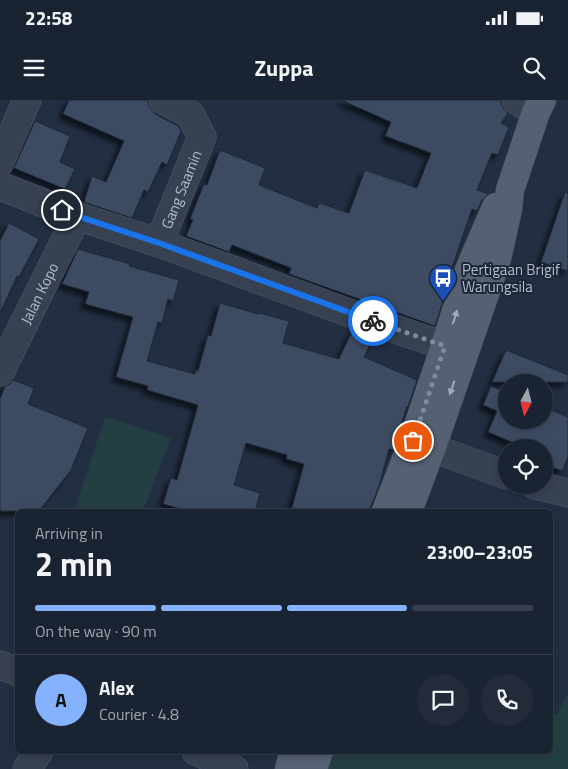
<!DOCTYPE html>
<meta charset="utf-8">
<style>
:root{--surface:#1a2332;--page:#232b3a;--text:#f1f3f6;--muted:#9fa4ac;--line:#38404d;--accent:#85b2ff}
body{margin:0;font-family:"Titillium Web",sans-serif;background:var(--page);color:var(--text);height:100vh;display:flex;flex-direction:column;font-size:19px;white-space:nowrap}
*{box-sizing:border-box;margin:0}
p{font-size:16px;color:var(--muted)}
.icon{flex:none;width:28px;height:28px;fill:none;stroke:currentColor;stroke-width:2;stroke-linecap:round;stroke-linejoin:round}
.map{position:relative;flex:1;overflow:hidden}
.details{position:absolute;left:15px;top:409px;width:538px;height:245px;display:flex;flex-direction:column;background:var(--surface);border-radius:8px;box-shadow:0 2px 8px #0003,0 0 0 1px var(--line)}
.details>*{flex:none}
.needle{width:32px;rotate:187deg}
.fabs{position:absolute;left:498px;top:274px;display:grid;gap:10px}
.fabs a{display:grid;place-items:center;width:55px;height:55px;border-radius:50%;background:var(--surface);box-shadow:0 2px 8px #0003,0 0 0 1px var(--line);font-size:25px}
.pin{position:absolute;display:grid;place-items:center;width:42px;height:42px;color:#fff;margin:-21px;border:2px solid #fff;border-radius:50%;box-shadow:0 1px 5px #0007}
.courier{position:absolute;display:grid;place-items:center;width:50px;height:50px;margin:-25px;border:4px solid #1a73e8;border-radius:50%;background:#fff;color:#222;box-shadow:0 1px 6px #0007}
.headline em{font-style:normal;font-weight:700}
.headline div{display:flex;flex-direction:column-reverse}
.headline{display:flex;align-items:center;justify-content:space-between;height:85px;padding:0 20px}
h1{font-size:32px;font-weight:700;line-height:38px}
.bar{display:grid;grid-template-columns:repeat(4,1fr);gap:8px 5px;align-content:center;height:60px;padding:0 20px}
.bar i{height:6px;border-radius:4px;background:var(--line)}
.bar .active{background:var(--accent)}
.bar p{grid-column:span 4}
.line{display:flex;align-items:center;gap:12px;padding:0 20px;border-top:1px solid var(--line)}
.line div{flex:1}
.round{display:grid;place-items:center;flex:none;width:52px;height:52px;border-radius:26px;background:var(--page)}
.status{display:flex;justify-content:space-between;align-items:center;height:35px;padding:0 25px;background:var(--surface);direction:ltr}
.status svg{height:14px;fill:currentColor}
header{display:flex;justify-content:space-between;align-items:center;height:65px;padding:0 20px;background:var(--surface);font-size:22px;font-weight:700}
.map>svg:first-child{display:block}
.green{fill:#243f43}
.building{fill:#3e4c62;stroke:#1e2839;filter:url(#shadow)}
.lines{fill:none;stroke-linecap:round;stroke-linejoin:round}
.minor-casing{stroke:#525c6c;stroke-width:29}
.major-casing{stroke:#404a5b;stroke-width:29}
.minor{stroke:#374151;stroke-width:28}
.major{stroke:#556072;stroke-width:28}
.oneway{fill:#a0aaba}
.done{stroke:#808b9c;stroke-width:5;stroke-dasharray:0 9}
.route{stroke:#1a73e8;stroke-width:6}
.labels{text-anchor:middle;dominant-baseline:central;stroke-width:4;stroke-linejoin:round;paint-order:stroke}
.street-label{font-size:15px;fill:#b3bccc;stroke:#1c2637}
.poi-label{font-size:15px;fill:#b3bccc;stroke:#1c2637;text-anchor:start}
</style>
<div class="status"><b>22:58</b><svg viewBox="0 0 49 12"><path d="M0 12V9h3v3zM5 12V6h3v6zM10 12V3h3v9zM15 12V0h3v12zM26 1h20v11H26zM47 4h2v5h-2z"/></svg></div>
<header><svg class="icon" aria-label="menu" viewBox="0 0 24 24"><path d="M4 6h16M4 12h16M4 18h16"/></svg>Zuppa<svg class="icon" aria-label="search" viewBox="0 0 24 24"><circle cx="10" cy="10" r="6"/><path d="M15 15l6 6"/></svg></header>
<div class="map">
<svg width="568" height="669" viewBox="0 0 568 669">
<defs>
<filter id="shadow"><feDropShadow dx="-4.5" dy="4.5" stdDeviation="2.5" flood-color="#0009"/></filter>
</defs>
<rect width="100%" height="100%" fill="#222f42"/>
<path class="green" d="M105 317 171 338 143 411H74Z
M568 593V669H328L310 651H550V613L557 614Z"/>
<path class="building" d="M69 0H147L150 8 155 14 178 26 181 31 167 65 162 62 148 92 144 90 132 118 84 102 92 76 106 82 124 41 63 14Z
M341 0H500L503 8 508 13 501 23 509 27 498 55 492 53 477 90 488 94 482 100 477 111 472 109 449 176H451L435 226 289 174 291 168 232 145 229 152 186 136 193 120 190 119 204 84 207 85 220 50 265 68 259 85 317 108 319 103 349 113 365 70 417 88 431 53 385 36 391 22Z
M35 21 70 36 60 62 75 69 65 89 14 68Z
M565 92 568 93V171L541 162Z
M9 123 39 139 19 177 17 176 0 213V141Z
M78 149 130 164 129 166 179 180 173 201 168 199 162 223 158 222 147 261 195 274 196 270 198 271 208 235 211 236 220 203 258 214 259 213 289 221 283 243 339 259 352 231 373 238 364 257 417 280 408 307 407 306 393 350 389 349 379 386 369 411H291L304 364 286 359 287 355 246 343 234 385 260 393 255 411H189L163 404 171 378 177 380 198 305 147 290 148 286 116 277 133 217 85 204 89 192 62 184Z
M506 250 568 275V282H492Z
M13 280 34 288 28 304 88 328 71 370 39 411H0V299L5 286 9 285Z
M491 286 506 292V320H544V307L568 317V357L562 371 544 364V348H512L514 343 488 332 497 311 483 305Z"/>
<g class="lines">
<g class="minor-casing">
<g id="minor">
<path d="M516 0 536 12"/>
<path d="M0 62 27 0"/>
<path d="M0 86 77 116 159 143 358 216 445 246"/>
<path id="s1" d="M159 143 202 37 190 14 163 0"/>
<path id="s2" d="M0 272 77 116"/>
<path d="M413 341 506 375"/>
<path d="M535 385 568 393"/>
<path d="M0 565 18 572"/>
<path d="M196 651 234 669"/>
<path d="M27 669 39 651"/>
</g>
</g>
<g class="major-casing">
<path id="major" d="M386 411 413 341 445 246 469 170 496 107
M408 411 432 347 497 159 508 109 510 90 536 12 542 0
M289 669 294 651
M313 669 319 651"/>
</g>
<use href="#minor" class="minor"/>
<use href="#major" class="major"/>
</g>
<defs><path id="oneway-solid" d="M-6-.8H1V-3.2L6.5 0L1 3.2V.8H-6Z" transform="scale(1.25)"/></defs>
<g class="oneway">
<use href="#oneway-solid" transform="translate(455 217) rotate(-73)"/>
<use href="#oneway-solid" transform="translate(452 288) rotate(109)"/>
</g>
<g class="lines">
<path class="done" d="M373 221 445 246 413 341"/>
<path class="route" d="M62 110 77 116 159 143 373 221"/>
</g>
<defs>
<g id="bus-pin" transform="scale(1.4375)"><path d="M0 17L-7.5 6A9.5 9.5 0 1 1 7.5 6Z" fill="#1a4fb4" stroke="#1c2637"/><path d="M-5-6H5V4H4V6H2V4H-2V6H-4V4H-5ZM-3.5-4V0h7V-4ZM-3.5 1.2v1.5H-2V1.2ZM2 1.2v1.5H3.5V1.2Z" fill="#fff"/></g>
</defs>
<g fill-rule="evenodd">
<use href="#bus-pin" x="443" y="178"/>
</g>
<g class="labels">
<g class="street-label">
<text stroke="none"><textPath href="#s1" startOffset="58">Gang Saamin</textPath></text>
<text stroke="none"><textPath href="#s2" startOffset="88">Jalan Kopo</textPath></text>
</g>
<g class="poi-label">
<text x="462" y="169">Pertigaan Brigif<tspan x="462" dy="17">Warungsila</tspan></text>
</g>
</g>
</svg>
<div class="fabs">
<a><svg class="needle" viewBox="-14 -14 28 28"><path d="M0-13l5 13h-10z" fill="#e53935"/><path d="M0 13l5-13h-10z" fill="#9fa4ac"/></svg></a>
<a><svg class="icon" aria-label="locate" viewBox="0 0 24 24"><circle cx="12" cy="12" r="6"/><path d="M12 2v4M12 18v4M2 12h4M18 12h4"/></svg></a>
</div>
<div class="pin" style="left:413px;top:341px;background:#ea580c"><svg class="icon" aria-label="bag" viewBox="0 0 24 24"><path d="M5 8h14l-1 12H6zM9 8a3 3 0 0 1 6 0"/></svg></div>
<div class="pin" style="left:62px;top:110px;background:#1f2937"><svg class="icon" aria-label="home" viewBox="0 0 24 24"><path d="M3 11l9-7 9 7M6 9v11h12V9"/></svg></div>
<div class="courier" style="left:373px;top:221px"><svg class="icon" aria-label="bike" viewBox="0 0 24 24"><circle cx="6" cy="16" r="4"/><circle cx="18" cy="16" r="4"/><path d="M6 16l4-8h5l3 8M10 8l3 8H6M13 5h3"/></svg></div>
<section class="details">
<div class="headline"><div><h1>2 min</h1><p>Arriving in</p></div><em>23:00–23:05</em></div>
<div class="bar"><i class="active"></i><i class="active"></i><i class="active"></i><i></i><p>On the way · 90 m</p></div>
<div class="line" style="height:90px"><b class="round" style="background:var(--accent);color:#111">A</b><div><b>Alex</b><p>Courier · 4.8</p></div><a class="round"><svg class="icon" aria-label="chat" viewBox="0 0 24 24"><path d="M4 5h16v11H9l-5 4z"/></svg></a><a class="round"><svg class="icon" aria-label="phone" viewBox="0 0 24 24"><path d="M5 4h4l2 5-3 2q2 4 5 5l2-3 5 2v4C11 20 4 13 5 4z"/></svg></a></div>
</section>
</div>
